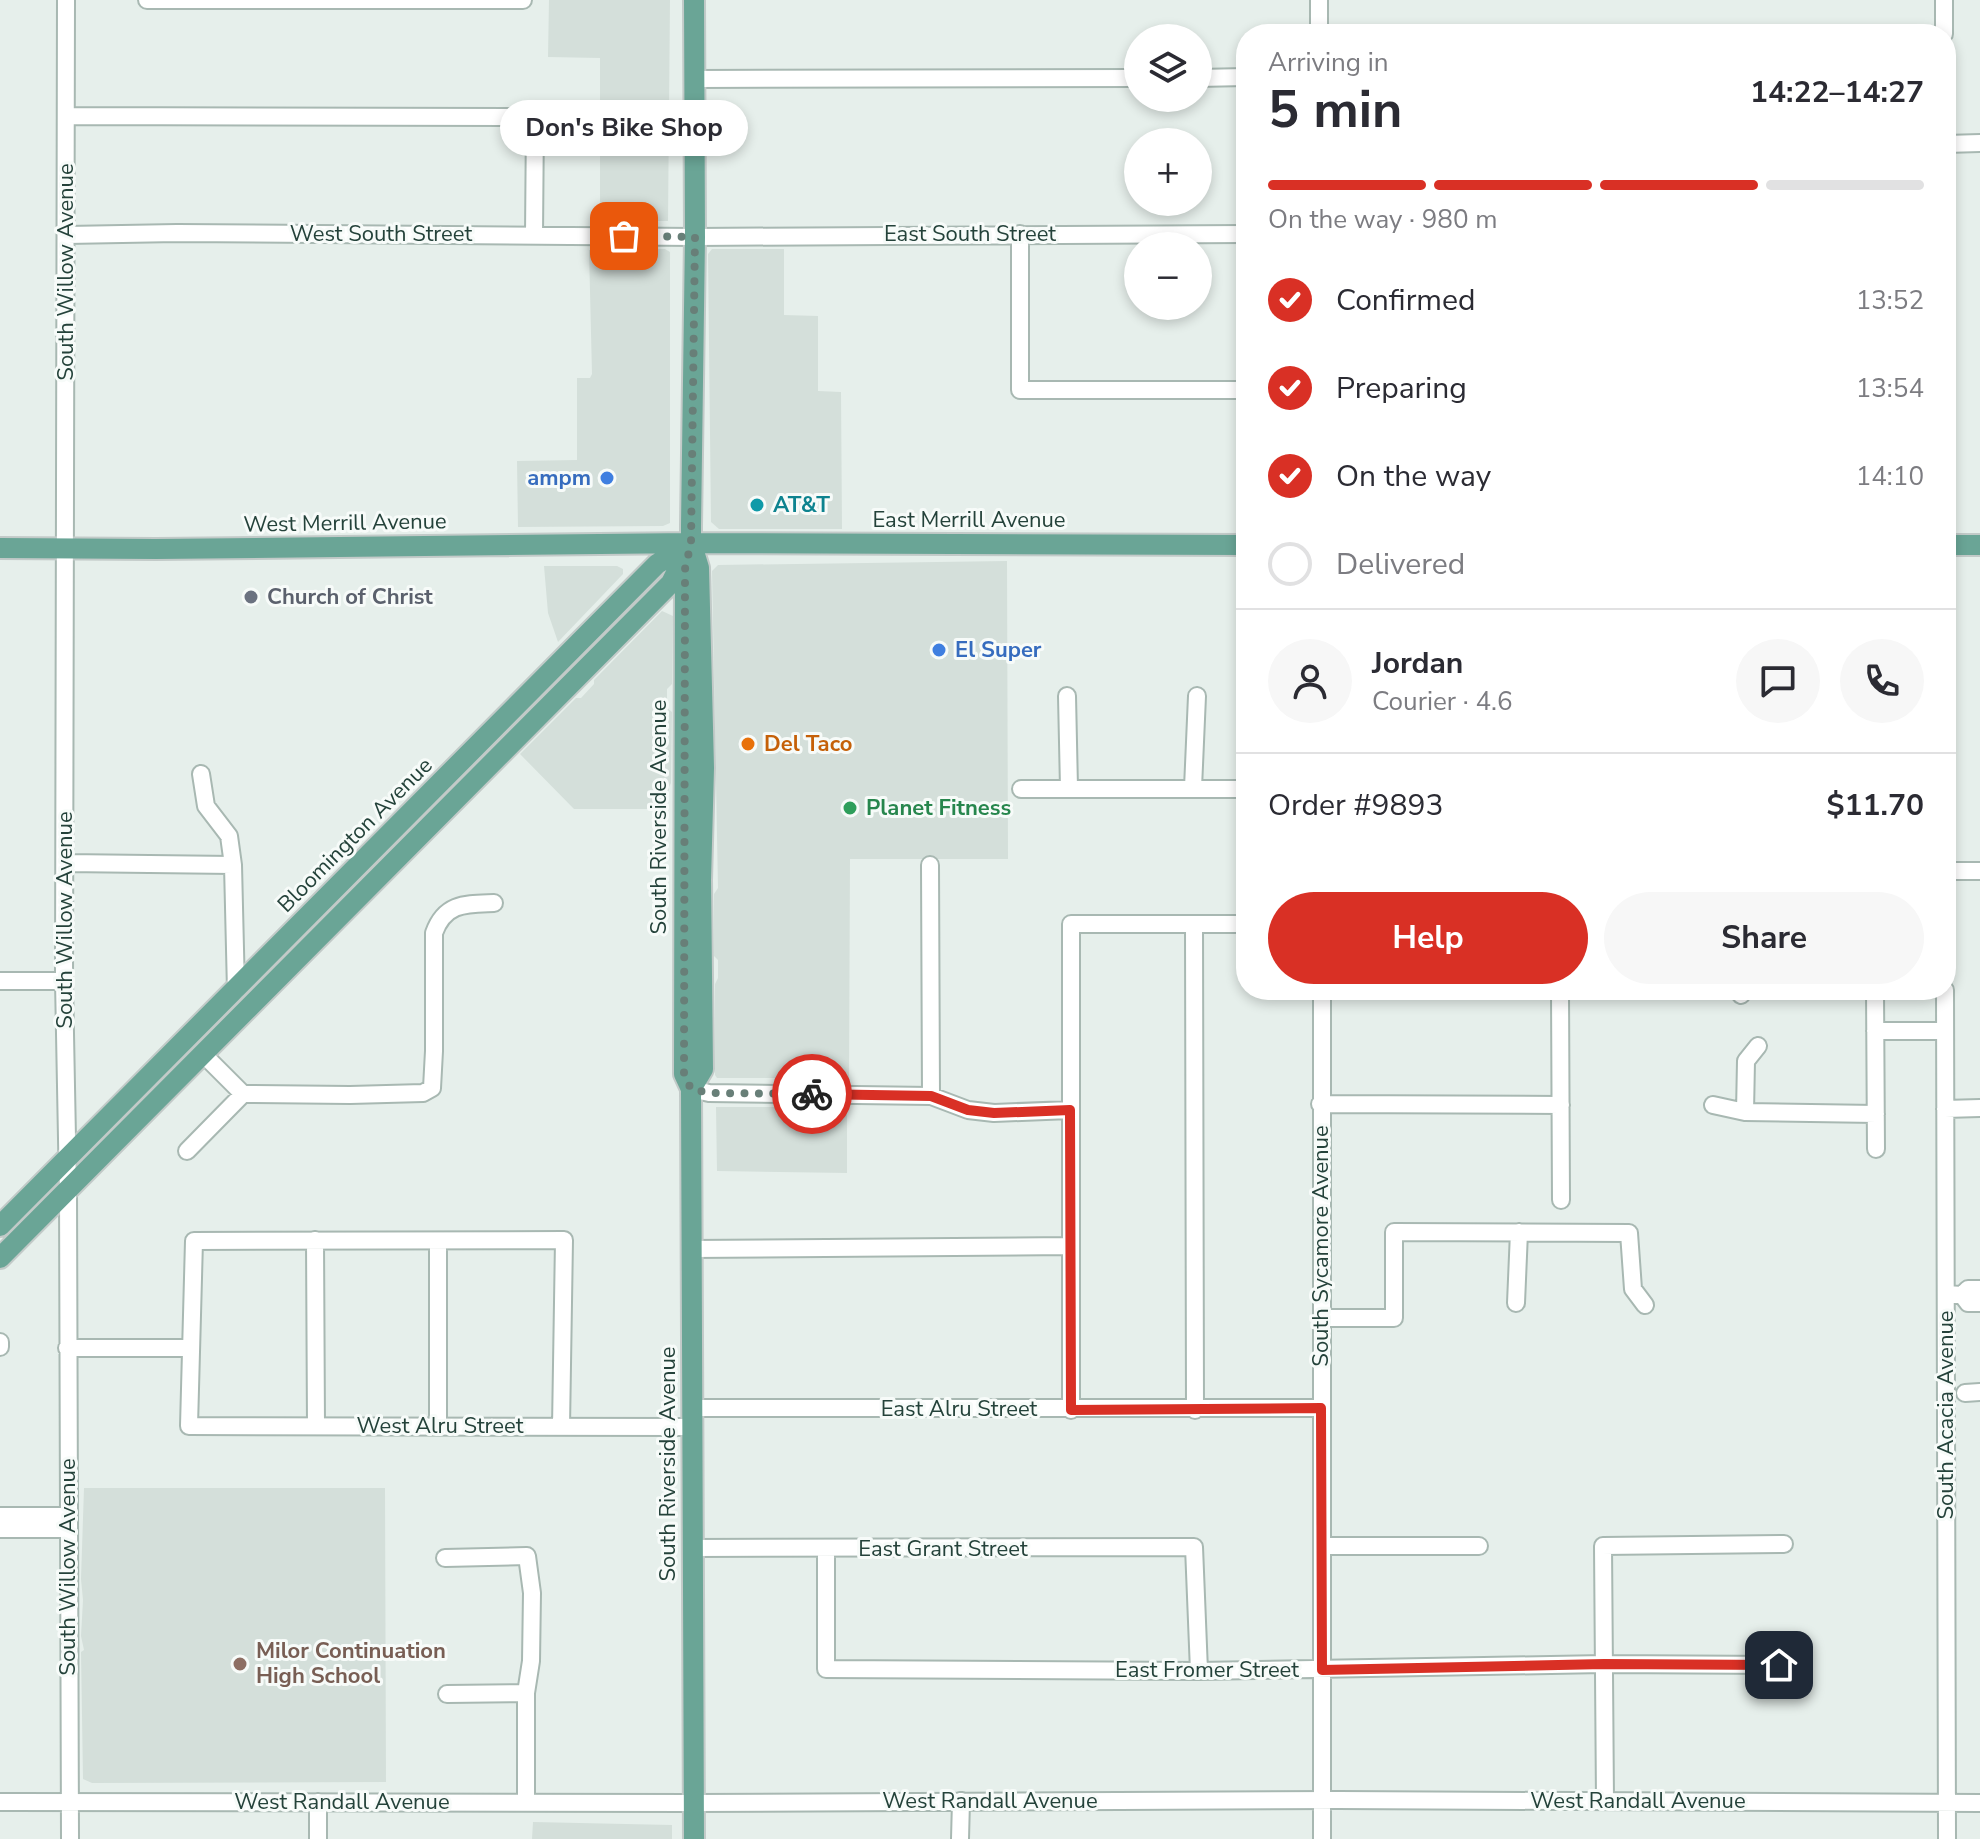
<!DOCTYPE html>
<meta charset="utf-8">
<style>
:root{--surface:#fff;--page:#f7f7f7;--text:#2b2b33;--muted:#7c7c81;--line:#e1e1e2;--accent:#d93025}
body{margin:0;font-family:"Nunito Sans",sans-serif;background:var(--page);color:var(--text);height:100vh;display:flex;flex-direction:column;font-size:30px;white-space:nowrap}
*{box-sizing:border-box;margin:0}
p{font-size:26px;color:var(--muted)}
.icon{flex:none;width:44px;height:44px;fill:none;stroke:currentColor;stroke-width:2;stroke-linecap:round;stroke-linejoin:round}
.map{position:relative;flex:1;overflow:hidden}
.sheet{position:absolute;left:1236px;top:24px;width:720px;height:976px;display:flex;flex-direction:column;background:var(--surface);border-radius:32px;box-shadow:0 4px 12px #0003}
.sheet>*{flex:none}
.fabs{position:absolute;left:1124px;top:24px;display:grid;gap:16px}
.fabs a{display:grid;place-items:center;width:88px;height:88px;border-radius:50%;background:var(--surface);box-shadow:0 4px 12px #0003;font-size:40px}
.pin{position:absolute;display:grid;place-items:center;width:68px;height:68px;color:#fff;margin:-34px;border-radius:16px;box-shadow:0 4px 12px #0006}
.courier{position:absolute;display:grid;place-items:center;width:80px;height:80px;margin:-40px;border:6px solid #d93025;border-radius:50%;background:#fff;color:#222;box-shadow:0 2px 10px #0007}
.bubble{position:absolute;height:56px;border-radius:28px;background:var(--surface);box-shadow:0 4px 12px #0003;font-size:26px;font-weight:700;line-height:56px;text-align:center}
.head em{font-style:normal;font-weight:700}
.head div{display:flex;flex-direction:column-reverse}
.head{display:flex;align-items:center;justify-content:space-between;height:136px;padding:0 32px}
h1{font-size:52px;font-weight:700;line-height:60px}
.bar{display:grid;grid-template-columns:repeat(4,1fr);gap:12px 8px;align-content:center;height:96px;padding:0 32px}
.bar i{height:10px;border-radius:6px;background:var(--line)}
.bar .current{background:var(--accent)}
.bar p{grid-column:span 4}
.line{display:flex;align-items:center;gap:20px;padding:0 32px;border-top:2px solid var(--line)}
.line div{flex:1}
.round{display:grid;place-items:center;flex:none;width:84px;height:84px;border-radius:42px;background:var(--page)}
ol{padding:0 32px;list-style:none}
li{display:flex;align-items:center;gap:24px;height:88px}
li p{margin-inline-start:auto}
li .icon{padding:8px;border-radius:50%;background:var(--accent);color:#fff;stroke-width:4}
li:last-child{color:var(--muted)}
li i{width:44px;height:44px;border:4px solid var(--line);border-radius:50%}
.button{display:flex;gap:16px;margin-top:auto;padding:16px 32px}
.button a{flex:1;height:92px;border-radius:48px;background:var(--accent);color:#fff;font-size:32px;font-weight:700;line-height:92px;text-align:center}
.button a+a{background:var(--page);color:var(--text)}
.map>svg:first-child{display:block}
.built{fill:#d4dfda}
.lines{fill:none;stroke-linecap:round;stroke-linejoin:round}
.minor-casing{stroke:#a8b8b2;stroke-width:20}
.major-casing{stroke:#c2cac8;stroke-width:24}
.minor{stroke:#fff;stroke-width:16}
.major{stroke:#6aa596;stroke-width:20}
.done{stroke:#687f78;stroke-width:8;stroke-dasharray:0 14.4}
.route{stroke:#d93025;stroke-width:10}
.shop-dot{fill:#3f7fe0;stroke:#f7fbf9;stroke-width:3}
.culture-dot{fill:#0f9aa8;stroke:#f7fbf9;stroke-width:3}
.worship-dot{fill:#6b7280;stroke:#f7fbf9;stroke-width:3}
.food-dot{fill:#e8710a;stroke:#f7fbf9;stroke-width:3}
.leisure-dot{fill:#2e9e5b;stroke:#f7fbf9;stroke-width:3}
.education-dot{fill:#8d6e63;stroke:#f7fbf9;stroke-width:3}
.labels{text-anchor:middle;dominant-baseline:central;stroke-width:6;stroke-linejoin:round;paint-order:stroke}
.street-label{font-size:22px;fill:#24423a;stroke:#f7fbf9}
.shop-label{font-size:22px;font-weight:bold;fill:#366cbe;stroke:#f7fbf9;text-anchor:end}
.culture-label{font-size:22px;font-weight:bold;fill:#0d838f;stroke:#f7fbf9;text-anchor:start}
.worship-label{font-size:22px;font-weight:bold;fill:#5b616d;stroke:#f7fbf9;text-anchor:start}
.food-label{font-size:22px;font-weight:bold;fill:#c56008;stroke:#f7fbf9;text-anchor:start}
.leisure-label{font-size:22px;font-weight:bold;fill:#27864d;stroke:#f7fbf9;text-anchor:start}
.education-label{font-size:22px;font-weight:bold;fill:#785e54;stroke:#f7fbf9;text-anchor:start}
</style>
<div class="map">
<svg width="1980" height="1839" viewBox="0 0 1980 1839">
<rect width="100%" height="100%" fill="#e6efeb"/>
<path class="built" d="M549 0H670L668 221H600V58L548 57Z
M665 249 670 252V523L663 526 518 527 517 461 577 460V378H590L592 374 589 250Z
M712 249H784V315L818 316V391L841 392 842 529H719L711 522 708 254Z
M1007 561 1008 859H850L849 1078H717L715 1075V984L718 978V960L714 956V894L718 888 712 571 718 565Z
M544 566H617L623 569V574L558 642 548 613Z
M662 611 673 616 672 684 667 689V708L672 712 671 783 669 787 667 809H574L520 754 576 698H581L594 684V680Z
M716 1107H847V1173L717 1171Z
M84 1488H385L386 1782 92 1783 83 1779 81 1652 84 1650 81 1636 83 1600 81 1579Z
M533 1822 672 1825V1839H532Z"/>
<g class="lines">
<g class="minor-casing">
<path id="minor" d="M66 0 64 981 68 1191 70 1839
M147 0H523
M1319 0V34
M1944 0V34
M1198 78 1246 77
M695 79 1138 78
M67 116 535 117 534 235
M1946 144 1980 143
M1020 234V390H1246
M67 235 177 233 695 237 1246 234
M1067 696 1069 788
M201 774 206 806 229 836 233 865 236 991
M1193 788 1197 696
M1021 789H1246
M66 863 233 865
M930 865 931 1096
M1946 871H1980
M1194 924 1195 1410
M0 981H64
M1322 990V1839
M1560 990 1561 1200
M1738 990 1741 995
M1875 990 1876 1149
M1945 990 1947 1839
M1875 1031H1945
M203 1054 243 1094
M691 1089 709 1093 931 1096 968 1110 994 1113 1070 1110
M1320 1104 1561 1105
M1713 1105 1745 1112 1876 1114
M1945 1109 1980 1108
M1745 1112 1746 1061 1758 1046
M187 1151 243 1094 350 1095 423 1093 432 1088 434 1051V933C445 902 467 904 494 903
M315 1240 316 1425
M438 1242V1426
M691 1249 1070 1246
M1946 1294 1962 1295 1968 1289H1980
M1962 1295 1968 1303H1980
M1516 1303 1519 1232
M1321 1318H1394V1232L1629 1233 1633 1289 1645 1305
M0 1342V1347
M67 1348H191
M1965 1393 1980 1392
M692 1408H1321
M1071 1410V924H1246
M561 1427 564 1240 194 1241 189 1426 692 1427
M0 1516H68
M0 1529H69
M1322 1546H1479
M692 1548 1194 1547 1199 1671
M826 1549V1669L1199 1671 1604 1664 1779 1665
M445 1558 527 1556 532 1593 531 1661 526 1693V1802
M447 1694 526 1693
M1605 1801 1603 1546 1784 1544
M0 1802 693 1803 1338 1800 1980 1803
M318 1802V1839
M960 1839 961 1801"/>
</g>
<g class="major-casing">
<path id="major" d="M1946 545H1980
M0 548 156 549 691 543 1246 545
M691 1089 703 1069 701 880 704 768 699 568 692 545
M0 1226 657 564 691 543
M0 1258 671 583 682 561
M694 1839 691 1089 684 1074 685 569 691 543V526L695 237 694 0"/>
</g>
<use href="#minor" class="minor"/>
<use href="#major" class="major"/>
</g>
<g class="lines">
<path class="done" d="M624 236 695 237 691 543 685 569 684 1074 691 1089 709 1093 812 1094"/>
<path class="route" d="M812 1094 931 1096 968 1110 994 1113 1070 1110 1071 1410 1321 1408 1322 1670 1604 1664 1779 1665"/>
</g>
<g class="shop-dot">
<circle cx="607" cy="478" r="8"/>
<circle cx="939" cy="650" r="8"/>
</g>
<circle class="culture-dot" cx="757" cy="505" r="8"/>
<circle class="worship-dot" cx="251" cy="597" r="8"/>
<circle class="food-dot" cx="748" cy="744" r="8"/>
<circle class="leisure-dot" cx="850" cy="808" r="8"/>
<circle class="education-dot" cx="240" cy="1664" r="8"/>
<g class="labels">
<g class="street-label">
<text x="381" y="234">West South Street</text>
<text x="970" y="234">East South Street</text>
<text transform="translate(66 272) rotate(-90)">South Willow Avenue</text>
<text x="969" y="520">East Merrill Avenue</text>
<text transform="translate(345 523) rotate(-1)">West Merrill Avenue</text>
<text transform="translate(659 817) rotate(-90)">South Riverside Avenue</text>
<text transform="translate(355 835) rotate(-45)">Bloomington Avenue</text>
<text transform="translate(65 920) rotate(-90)">South Willow Avenue</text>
<text transform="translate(1321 1246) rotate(-90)">South Sycamore Avenue</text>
<text x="959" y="1409">East Alru Street</text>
<text transform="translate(1946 1415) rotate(-90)">South Acacia Avenue</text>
<text x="440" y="1426">West Alru Street</text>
<text transform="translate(668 1464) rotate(-90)">South Riverside Avenue</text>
<text x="943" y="1549">East Grant Street</text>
<text transform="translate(68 1567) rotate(-90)">South Willow Avenue</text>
<text x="1207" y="1670">East Fromer Street</text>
<text x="990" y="1801">West Randall Avenue</text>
<text x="1638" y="1801">West Randall Avenue</text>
<text x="342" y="1802">West Randall Avenue</text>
</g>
<g class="shop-label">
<text x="591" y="478">ampm</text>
<text x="955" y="650" text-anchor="start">El Super</text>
</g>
<g class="culture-label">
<text x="773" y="505">AT&amp;T</text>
</g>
<g class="worship-label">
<text x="267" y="597">Church of Christ</text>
</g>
<g class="food-label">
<text x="764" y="744">Del Taco</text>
</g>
<g class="leisure-label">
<text x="866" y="808">Planet Fitness</text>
</g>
<g class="education-label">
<text x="256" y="1651">Milor Continuation<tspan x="256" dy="25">High School</tspan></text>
</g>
</g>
</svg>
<div class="fabs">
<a><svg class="icon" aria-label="layers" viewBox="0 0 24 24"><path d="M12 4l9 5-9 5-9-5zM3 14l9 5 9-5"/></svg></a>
<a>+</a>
<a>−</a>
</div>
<div class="pin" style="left:624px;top:236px;background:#ea580c"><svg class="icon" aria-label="bag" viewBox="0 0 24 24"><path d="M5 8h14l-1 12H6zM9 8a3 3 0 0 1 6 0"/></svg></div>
<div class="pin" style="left:1779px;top:1665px;background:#1f2937"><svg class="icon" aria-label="home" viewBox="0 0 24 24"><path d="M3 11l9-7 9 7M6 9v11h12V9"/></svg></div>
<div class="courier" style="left:812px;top:1094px"><svg class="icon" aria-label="bike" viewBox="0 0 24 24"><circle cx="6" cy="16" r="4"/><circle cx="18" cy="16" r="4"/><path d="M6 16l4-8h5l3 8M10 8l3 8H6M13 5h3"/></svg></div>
<div class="bubble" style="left:500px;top:100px;width:248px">Don's Bike Shop</div>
<section class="sheet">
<div class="head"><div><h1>5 min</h1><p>Arriving in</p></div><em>14:22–14:27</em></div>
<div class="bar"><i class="current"></i><i class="current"></i><i class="current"></i><i></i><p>On the way · 980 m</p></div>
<ol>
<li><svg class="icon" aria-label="check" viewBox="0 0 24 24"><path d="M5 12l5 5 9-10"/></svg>Confirmed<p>13:52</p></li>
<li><svg class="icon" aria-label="check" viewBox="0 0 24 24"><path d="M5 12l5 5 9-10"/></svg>Preparing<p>13:54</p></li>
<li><svg class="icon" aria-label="check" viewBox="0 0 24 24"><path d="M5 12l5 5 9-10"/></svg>On the way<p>14:10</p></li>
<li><i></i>Delivered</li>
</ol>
<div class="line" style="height:144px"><a class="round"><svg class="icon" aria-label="person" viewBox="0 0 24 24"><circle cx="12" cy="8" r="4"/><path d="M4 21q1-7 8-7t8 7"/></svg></a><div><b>Jordan</b><p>Courier · 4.6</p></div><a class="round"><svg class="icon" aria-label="chat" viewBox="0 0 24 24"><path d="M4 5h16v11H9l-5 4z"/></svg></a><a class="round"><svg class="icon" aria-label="phone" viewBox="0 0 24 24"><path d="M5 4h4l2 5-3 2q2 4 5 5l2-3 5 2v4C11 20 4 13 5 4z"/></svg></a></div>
<div class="line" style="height:104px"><div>Order #9893</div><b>$11.70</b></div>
<div class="button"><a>Help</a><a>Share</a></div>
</section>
</div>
